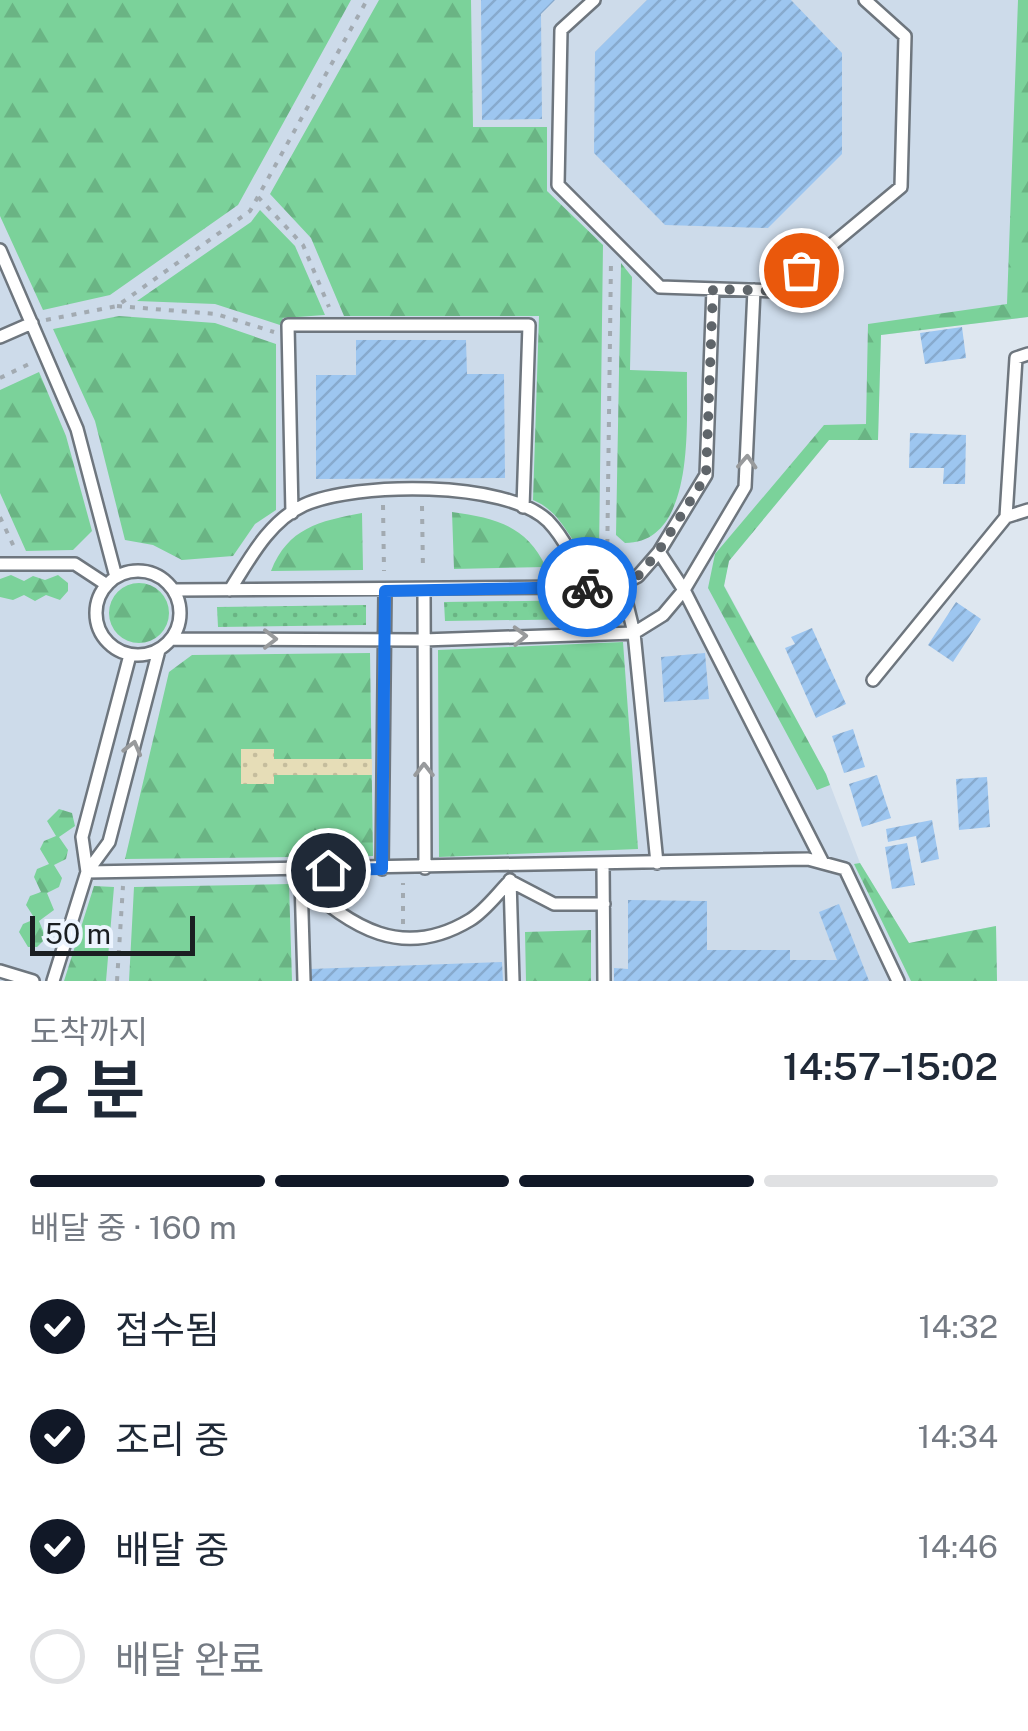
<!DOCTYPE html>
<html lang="ko">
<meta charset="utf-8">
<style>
:root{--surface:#fff;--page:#f2f2f3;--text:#1f2937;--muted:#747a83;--line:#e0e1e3;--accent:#111827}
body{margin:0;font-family:"Public Sans","Noto Sans KR",sans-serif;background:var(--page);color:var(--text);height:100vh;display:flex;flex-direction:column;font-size:38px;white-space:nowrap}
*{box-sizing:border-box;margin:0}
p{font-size:32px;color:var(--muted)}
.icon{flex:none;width:55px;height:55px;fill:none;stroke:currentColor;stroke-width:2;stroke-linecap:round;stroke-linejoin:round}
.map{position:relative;height:981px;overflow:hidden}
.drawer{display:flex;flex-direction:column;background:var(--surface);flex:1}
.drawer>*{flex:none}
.scale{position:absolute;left:30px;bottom:25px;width:165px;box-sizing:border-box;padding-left:10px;border:5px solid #1b1f22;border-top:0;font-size:28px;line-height:35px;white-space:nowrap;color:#1b1f22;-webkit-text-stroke:8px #ecf4fe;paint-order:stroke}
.pin{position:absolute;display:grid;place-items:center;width:85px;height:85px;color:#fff;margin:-42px;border:5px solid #fff;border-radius:50%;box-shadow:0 2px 10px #0007}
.courier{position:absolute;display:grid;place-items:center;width:100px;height:100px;margin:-50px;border:8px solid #1a73e8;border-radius:50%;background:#fff;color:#222;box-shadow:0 2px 12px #0007}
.overview em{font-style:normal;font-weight:600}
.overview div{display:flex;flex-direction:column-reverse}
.overview{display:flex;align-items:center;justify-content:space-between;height:170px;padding:0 30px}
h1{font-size:65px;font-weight:600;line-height:75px}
.bar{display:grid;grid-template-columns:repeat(4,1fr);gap:15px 10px;align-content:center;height:120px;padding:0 30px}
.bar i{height:12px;border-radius:8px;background:var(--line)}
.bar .selected{background:var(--accent)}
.bar p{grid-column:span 4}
ol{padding:0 30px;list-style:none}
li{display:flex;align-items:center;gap:30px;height:110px}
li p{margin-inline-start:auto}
li .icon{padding:10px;border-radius:50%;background:var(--accent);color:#fff;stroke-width:4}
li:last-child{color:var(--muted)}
li i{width:55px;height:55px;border:5px solid var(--line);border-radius:50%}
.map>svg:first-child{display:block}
.built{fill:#cddbea}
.grass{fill:url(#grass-dots)}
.forest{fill:url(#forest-firs)}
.sand{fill:url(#sand-dots)}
.building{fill:url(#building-hatch)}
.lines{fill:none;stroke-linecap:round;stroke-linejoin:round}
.lane-casing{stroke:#6e767e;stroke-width:16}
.path{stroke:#a2aab1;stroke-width:4;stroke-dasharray:5 8;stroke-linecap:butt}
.lane{stroke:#fff;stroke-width:11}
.oneway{stroke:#989a9c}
.done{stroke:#5f656a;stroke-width:10;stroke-dasharray:0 18}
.route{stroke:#1a73e8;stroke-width:12}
</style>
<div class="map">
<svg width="1028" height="981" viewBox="0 0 1028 981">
<defs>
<pattern id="grass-dots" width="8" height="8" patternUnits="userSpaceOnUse" patternTransform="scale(2.5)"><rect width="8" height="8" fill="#7bd29a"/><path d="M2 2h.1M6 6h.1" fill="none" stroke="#6ab484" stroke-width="1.8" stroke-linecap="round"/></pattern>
<pattern id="forest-firs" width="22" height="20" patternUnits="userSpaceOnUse" patternTransform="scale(2.5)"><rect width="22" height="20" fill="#7bd29a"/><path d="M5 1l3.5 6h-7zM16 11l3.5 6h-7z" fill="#6ab484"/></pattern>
<pattern id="sand-dots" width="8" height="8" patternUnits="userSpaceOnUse" patternTransform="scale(2.5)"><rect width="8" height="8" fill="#e6ddb7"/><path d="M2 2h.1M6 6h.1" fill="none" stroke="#c5bd9d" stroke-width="1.8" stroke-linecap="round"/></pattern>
<pattern id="building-hatch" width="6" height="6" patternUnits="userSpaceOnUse" patternTransform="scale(2.5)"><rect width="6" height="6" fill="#9dc6f0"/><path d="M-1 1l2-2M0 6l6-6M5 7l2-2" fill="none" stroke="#87aace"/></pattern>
</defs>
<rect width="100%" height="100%" fill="#dee7f0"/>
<path class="built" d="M0 0H1028V317L881 335 878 440H829L729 561 724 585 826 774 860 863 909 943 996 926 997 981H0Z"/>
<path class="grass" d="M593 600V619L445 621 444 602Z
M366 605V625L218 627 217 607Z"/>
<path class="forest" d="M0 0H351L238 205 110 295 43 310 0 216Z
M379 0H471L473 127H547V191L603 245 599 554 592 558C567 544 566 514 533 500L539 316H344L311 238 270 194Z
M1018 0H1028V317L881 335 878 440H829L729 561 724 586 826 774 830 785 817 790 708 588 715 554 824 425 866 424 868 324 1007 304Z
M260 210 295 246 325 315 283 318 280 325 215 304 137 301 251 222Z
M621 263 632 277 630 370 687 372C686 419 697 543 625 543L616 535Z
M119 316 215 323 276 344V510L255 524 233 556 182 560 153 545 125 540 95 421 53 329Z
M39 372 66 436 92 531 73 550 26 551 0 493V390Z
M452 512C495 518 526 525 546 567L454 569Z
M362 513 363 570 271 571C288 528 319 521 362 513Z
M11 575 24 581 33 576 45 580 58 575 68 583V591L60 600 46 595 35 601 24 595 13 600 0 597V579Z
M109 613a30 30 0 1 1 60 0a30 30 0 1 1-60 0Z
M623 642 638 849 439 857 438 650Z
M370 653 373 856 125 859 169 672 192 655Z
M59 809 72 813 75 826 59 837 68 850 66 859 54 865 62 878 59 887 47 893 54 910 39 921 46 938 37 947H28L19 932 23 924 35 919 26 905 30 896 41 892 34 877 37 869 49 864 40 849 44 841 56 836 47 821Z
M860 863 909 943 996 926 997 981H911L854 864Z
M289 884 292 981H129L134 887Z
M94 886 114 887 106 981H64Z
M591 930V981H526L525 932Z"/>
<path class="sand" d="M241 749H274V759H372V775H274V784H241Z"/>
<path class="building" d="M481 0H555L541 14 542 119 482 120Z
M647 0H791L842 53V154L768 228 665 225 594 153 595 52Z
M962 327 966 358 925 364 920 333Z
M356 340H466L467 374H504L505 478 316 479V375H356Z
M910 433 966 435 965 484H943L944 468H909Z
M956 602 981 619 953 662 928 645Z
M812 628 846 704 816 718 785 648 795 644 791 637Z
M705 653 709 699 664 702 661 657Z
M853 729 865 767 844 773 832 736Z
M877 775 891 818 862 827 849 784Z
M987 777 990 827 959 830 956 779Z
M932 820 939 859 921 863 916 836 888 842 886 829Z
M907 843 915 885 892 889 885 847Z
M628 900 707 901V950H790V960H837L819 912 839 904 869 981H614V968L628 969Z
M502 962 503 981H311L310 969Z"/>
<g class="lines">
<g class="lane-casing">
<path id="lane" d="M594 0 561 30 558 185 660 287 776 291 901 187 905 36 865 0
M0 250 77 429 116 577
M0 337 32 323
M292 513 288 325H529L523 507
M1006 517 1016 358 1028 354
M659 552 684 590 823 863
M0 564H75L107 585
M96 613a42 42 0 1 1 84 0a42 42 0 1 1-84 0Z
M622 584 634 633 657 863
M174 590 586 587 622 584 638 576 659 552 706 475 713 289
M230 590C249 560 269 521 304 505 355 482 506 480 548 521 566 540 576 564 586 587
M424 591 425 868
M172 639 423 640 634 633 663 615 684 590 745 487 754 290
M130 655 82 837 87 872 109 842 159 650
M873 680 1006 517 1028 510
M603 865 604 981
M382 869 385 591
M301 880 304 981
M510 880 513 981
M301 882C352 927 402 961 470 920 485 911 498 893 510 881L554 904H604
M0 971 33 981
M53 981 87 872 808 859 845 869 898 981"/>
</g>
<path class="path" d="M258 197 303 245 329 307
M117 306 216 314 274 332
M46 320 117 306 250 211 367 0
M0 378 29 364
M383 505 384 571
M422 506 423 571
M0 517 15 549
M607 570 611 260
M403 924V883
M117 981 123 886"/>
<use href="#lane" class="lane"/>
</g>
<defs><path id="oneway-chevron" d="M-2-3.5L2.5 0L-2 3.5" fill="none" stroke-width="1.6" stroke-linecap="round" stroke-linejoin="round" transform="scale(2.5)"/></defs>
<g class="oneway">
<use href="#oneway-chevron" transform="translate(747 462) rotate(-87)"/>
<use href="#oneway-chevron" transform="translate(520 636) rotate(-2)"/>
<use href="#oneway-chevron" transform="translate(270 639)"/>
<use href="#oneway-chevron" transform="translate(133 748) rotate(-75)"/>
<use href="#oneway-chevron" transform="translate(424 770) rotate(-90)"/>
</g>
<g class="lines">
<path class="done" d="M587 587 622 584 638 576 658 552 706 476 713 289 776 291 801 270"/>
<path class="route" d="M328 870 382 869 385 591 587 587"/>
</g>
</svg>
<div class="scale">50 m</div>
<div class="pin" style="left:801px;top:270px;background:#ea580c"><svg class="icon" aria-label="bag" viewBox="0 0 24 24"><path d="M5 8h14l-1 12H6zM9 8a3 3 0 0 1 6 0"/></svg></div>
<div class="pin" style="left:328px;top:870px;background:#1f2937"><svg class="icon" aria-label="home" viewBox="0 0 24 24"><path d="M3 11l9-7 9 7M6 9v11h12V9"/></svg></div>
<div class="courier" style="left:587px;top:587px"><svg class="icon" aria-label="bike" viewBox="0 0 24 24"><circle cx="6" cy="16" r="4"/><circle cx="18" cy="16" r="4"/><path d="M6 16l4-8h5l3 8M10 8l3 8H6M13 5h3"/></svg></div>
</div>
<section class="drawer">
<div class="overview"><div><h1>2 분</h1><p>도착까지</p></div><em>14:57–15:02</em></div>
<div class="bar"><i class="selected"></i><i class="selected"></i><i class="selected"></i><i></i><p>배달 중 · 160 m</p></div>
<ol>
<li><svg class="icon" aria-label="check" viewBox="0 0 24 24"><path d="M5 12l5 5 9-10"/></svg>접수됨<p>14:32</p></li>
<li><svg class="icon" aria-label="check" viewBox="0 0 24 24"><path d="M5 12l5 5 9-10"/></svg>조리 중<p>14:34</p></li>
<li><svg class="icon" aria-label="check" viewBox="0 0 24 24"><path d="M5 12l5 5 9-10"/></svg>배달 중<p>14:46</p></li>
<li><i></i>배달 완료</li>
</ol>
</section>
